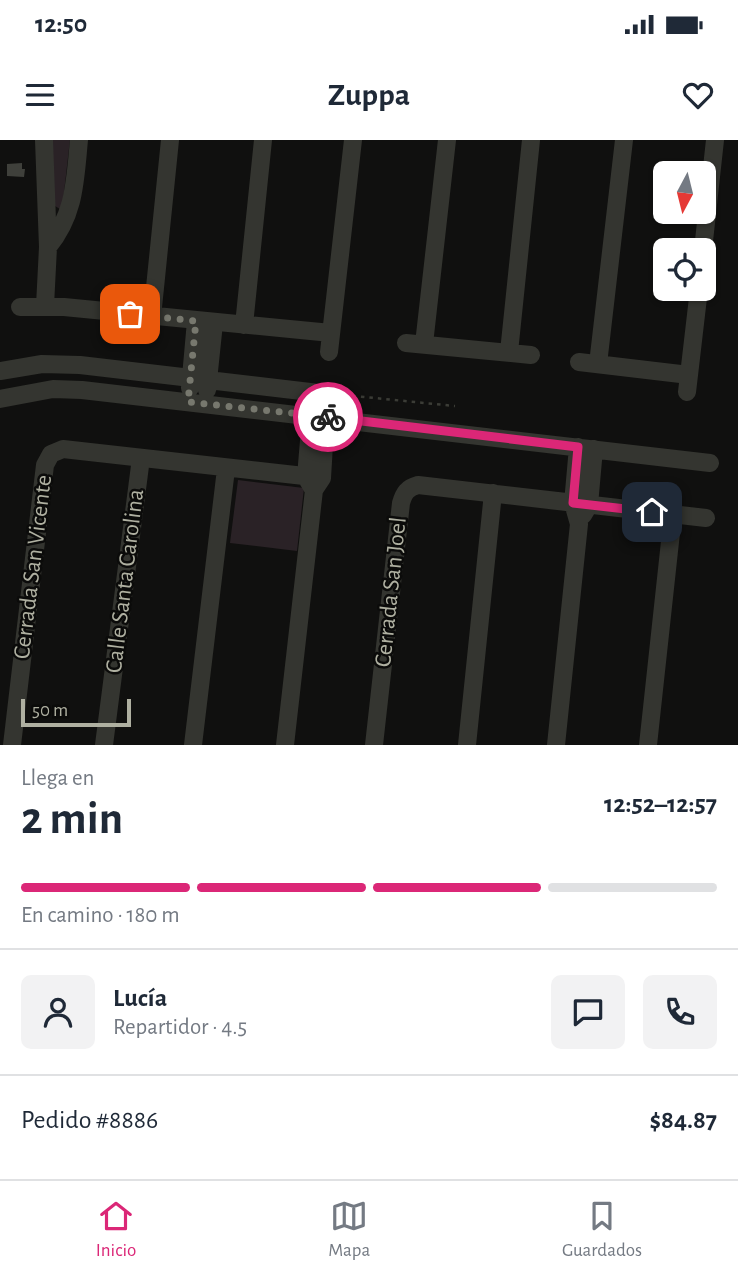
<!DOCTYPE html>
<html lang="es">
<meta charset="utf-8">
<style>
:root{--surface:#fff;--page:#f2f2f3;--text:#1f2937;--muted:#747a83;--line:#e0e1e3;--accent:#db2777}
body{margin:0;font-family:"Alegreya Sans",sans-serif;background:var(--page);color:var(--text);height:100vh;display:flex;flex-direction:column;font-size:26px;white-space:nowrap}
*{box-sizing:border-box;margin:0}
p{font-size:23px;color:var(--muted)}
.icon{flex:none;width:38px;height:38px;fill:none;stroke:currentColor;stroke-width:2;stroke-linecap:round;stroke-linejoin:round}
.map{position:relative;height:605px;overflow:hidden}
.side{display:flex;flex-direction:column;background:var(--surface);flex:1}
.side>*{flex:none}
.needle{width:46px;rotate:187deg}
.controls{position:absolute;left:653px;top:21px;display:grid;gap:14px}
.controls a{display:grid;place-items:center;width:63px;height:63px;border-radius:10px;background:var(--surface);box-shadow:0 2px 5px #0004;font-size:35px}
.scale{position:absolute;left:21px;bottom:18px;width:110px;box-sizing:border-box;padding-left:7px;border:4px solid #afb0a1;border-top:0;font-size:19px;line-height:24px;white-space:nowrap;color:#afb0a1;-webkit-text-stroke:5px #0b0b0a;paint-order:stroke}
.pin{position:absolute;display:grid;place-items:center;width:60px;height:60px;color:#fff;margin:-30px;border-radius:14px;box-shadow:0 4px 10px #0006}
.courier{position:absolute;display:grid;place-items:center;width:70px;height:70px;margin:-35px;border:5px solid #db2777;border-radius:50%;background:#fff;color:#222;box-shadow:0 2px 9px #0007}
.head em{font-style:normal;font-weight:600}
.head div{display:flex;flex-direction:column-reverse}
.head{display:flex;align-items:center;justify-content:space-between;height:119px;padding:0 21px}
h1{font-size:46px;font-weight:600;line-height:52px}
.bar{display:grid;grid-template-columns:repeat(4,1fr);gap:10px 7px;align-content:center;height:84px;padding:0 21px}
.bar i{height:9px;border-radius:5px;background:var(--line)}
.bar .active{background:var(--accent)}
.bar p{grid-column:span 4}
.line{display:flex;align-items:center;gap:18px;padding:0 21px;border-top:2px solid var(--line)}
.line div{flex:1}
.round{display:grid;place-items:center;flex:none;width:74px;height:74px;border-radius:10px;background:var(--page)}
.status{display:flex;justify-content:space-between;align-items:center;height:49px;padding:0 35px;background:var(--surface);direction:ltr}
.status svg{height:19px;fill:currentColor}
header{display:flex;justify-content:space-between;align-items:center;height:91px;padding:0 21px;background:var(--surface);font-size:32px;font-weight:600}
.tabs{display:flex;justify-content:space-around;align-items:center;height:98px;border-top:2px solid var(--line);background:var(--surface);font-size:19px;color:var(--muted)}
.tabs a{display:grid;justify-items:center;gap:4px}
.tabs .active{color:var(--accent)}
.map>svg:first-child{display:block}
.green{fill:#2a2226}
.building{fill:#3f403b}
.lines{fill:none;stroke-linecap:round;stroke-linejoin:round}
.path{stroke:#3b3c36;stroke-width:2.5;stroke-dasharray:3.5 5;stroke-linecap:butt}
.minor{stroke:#343530;stroke-width:18}
.done{stroke:#77786e;stroke-width:7;stroke-dasharray:0 12.6}
.route{stroke:#db2777;stroke-width:9}
.labels{text-anchor:middle;dominant-baseline:central;stroke-width:5;stroke-linejoin:round;paint-order:stroke}
.street-label{font-size:24px;fill:#afb0a1;stroke:#0b0b0a}
</style>
<div class="status"><b>12:50</b><svg viewBox="0 0 49 12"><path d="M0 12V9h3v3zM5 12V6h3v6zM10 12V3h3v9zM15 12V0h3v12zM26 1h20v11H26zM47 4h2v5h-2z"/></svg></div>
<header><svg class="icon" aria-label="menu" viewBox="0 0 24 24"><path d="M4 6h16M4 12h16M4 18h16"/></svg>Zuppa<svg class="icon" aria-label="heart" viewBox="0 0 24 24"><path d="M12 20l-8-8c-3-5 5-10 8-4 3-6 11-1 8 4z"/></svg></header>
<div class="map">
<svg width="738" height="605" viewBox="0 0 738 605">
<rect width="100%" height="100%" fill="#10100f"/>
<path class="green" d="M50 0H70L63 61 60 69 55 66Z
M238 340 304 348 297 411 230 403Z"/>
<path class="building" d="M22 23V29H25L24 37 7 36V24Z"/>
<g class="lines">
<path class="path" d="M344 255 455 266"/>
<path class="minor" d="M44 0 48 107 45 166
M48 107C75 74 75 41 79 0
M703 110 715 0
M20 167H64L331 193
M152 177 170 0
M244 185 263 0
M406 203 531 215
M424 204 447 0
M329 212 353 0
M509 212 531 0
M579 222 689 235 687 252
M598 224 624 0
M0 231 42 224 80 225 327 254 322 338 314 350 285 605
M689 235 699 149
M190 248 196 181
M207 250 214 183
M0 259 53 249 82 250 710 323
M312 264 306 337 312 347
M583 375 589 365 594 309
M12 605 45 325 51 314 63 309 322 338
M104 605 141 318
M193 605 226 329
M374 605 401 363C404 353 407 348 418 345L706 378
M467 605 493 353
M556 605 579 384 573 363 578 307
M648 605 673 374"/>
</g>
<g class="lines">
<path class="done" d="M130 174 196 181 188 262 328 277"/>
<path class="route" d="M328 277 578 307 573 363 652 372"/>
</g>
<g class="labels">
<g class="street-label">
<text transform="translate(33 427) rotate(-83)">Cerrada San Vicente</text>
<text transform="translate(125 441) rotate(-83)">Calle Santa Carolina</text>
<text transform="translate(391 452) rotate(-84)">Cerrada San Joel</text>
</g>
</g>
</svg>
<div class="controls">
<a><svg class="needle" viewBox="-14 -14 28 28"><path d="M0-13l5 13h-10z" fill="#e53935"/><path d="M0 13l5-13h-10z" fill="#747a83"/></svg></a>
<a><svg class="icon" aria-label="locate" viewBox="0 0 24 24"><circle cx="12" cy="12" r="6"/><path d="M12 2v4M12 18v4M2 12h4M18 12h4"/></svg></a>
</div>
<div class="scale">50 m</div>
<div class="pin" style="left:130px;top:174px;background:#ea580c"><svg class="icon" aria-label="bag" viewBox="0 0 24 24"><path d="M5 8h14l-1 12H6zM9 8a3 3 0 0 1 6 0"/></svg></div>
<div class="pin" style="left:652px;top:372px;background:#1f2937"><svg class="icon" aria-label="home" viewBox="0 0 24 24"><path d="M3 11l9-7 9 7M6 9v11h12V9"/></svg></div>
<div class="courier" style="left:328px;top:277px"><svg class="icon" aria-label="bike" viewBox="0 0 24 24"><circle cx="6" cy="16" r="4"/><circle cx="18" cy="16" r="4"/><path d="M6 16l4-8h5l3 8M10 8l3 8H6M13 5h3"/></svg></div>
</div>
<section class="side">
<div class="head"><div><h1>2 min</h1><p>Llega en</p></div><em>12:52–12:57</em></div>
<div class="bar"><i class="active"></i><i class="active"></i><i class="active"></i><i></i><p>En camino · 180 m</p></div>
<div class="line" style="height:126px"><a class="round"><svg class="icon" aria-label="person" viewBox="0 0 24 24"><circle cx="12" cy="8" r="4"/><path d="M4 21q1-7 8-7t8 7"/></svg></a><div><b>Lucía</b><p>Repartidor · 4.5</p></div><a class="round"><svg class="icon" aria-label="chat" viewBox="0 0 24 24"><path d="M4 5h16v11H9l-5 4z"/></svg></a><a class="round"><svg class="icon" aria-label="phone" viewBox="0 0 24 24"><path d="M5 4h4l2 5-3 2q2 4 5 5l2-3 5 2v4C11 20 4 13 5 4z"/></svg></a></div>
<div class="line" style="height:91px"><div>Pedido #8886</div><b>$84.87</b></div>
</section>
<nav class="tabs">
<a class="active"><svg class="icon" aria-label="home" viewBox="0 0 24 24"><path d="M3 11l9-7 9 7M6 9v11h12V9"/></svg>Inicio</a>
<a><svg class="icon" aria-label="map" viewBox="0 0 24 24"><path d="M3 6l6-2 6 2 6-2v14l-6 2-6-2-6 2zM9 4v14M15 6v14"/></svg>Mapa</a>
<a><svg class="icon" aria-label="saved" viewBox="0 0 24 24"><path d="M7 4h10v16l-5-4-5 4z"/></svg>Guardados</a>
</nav>
